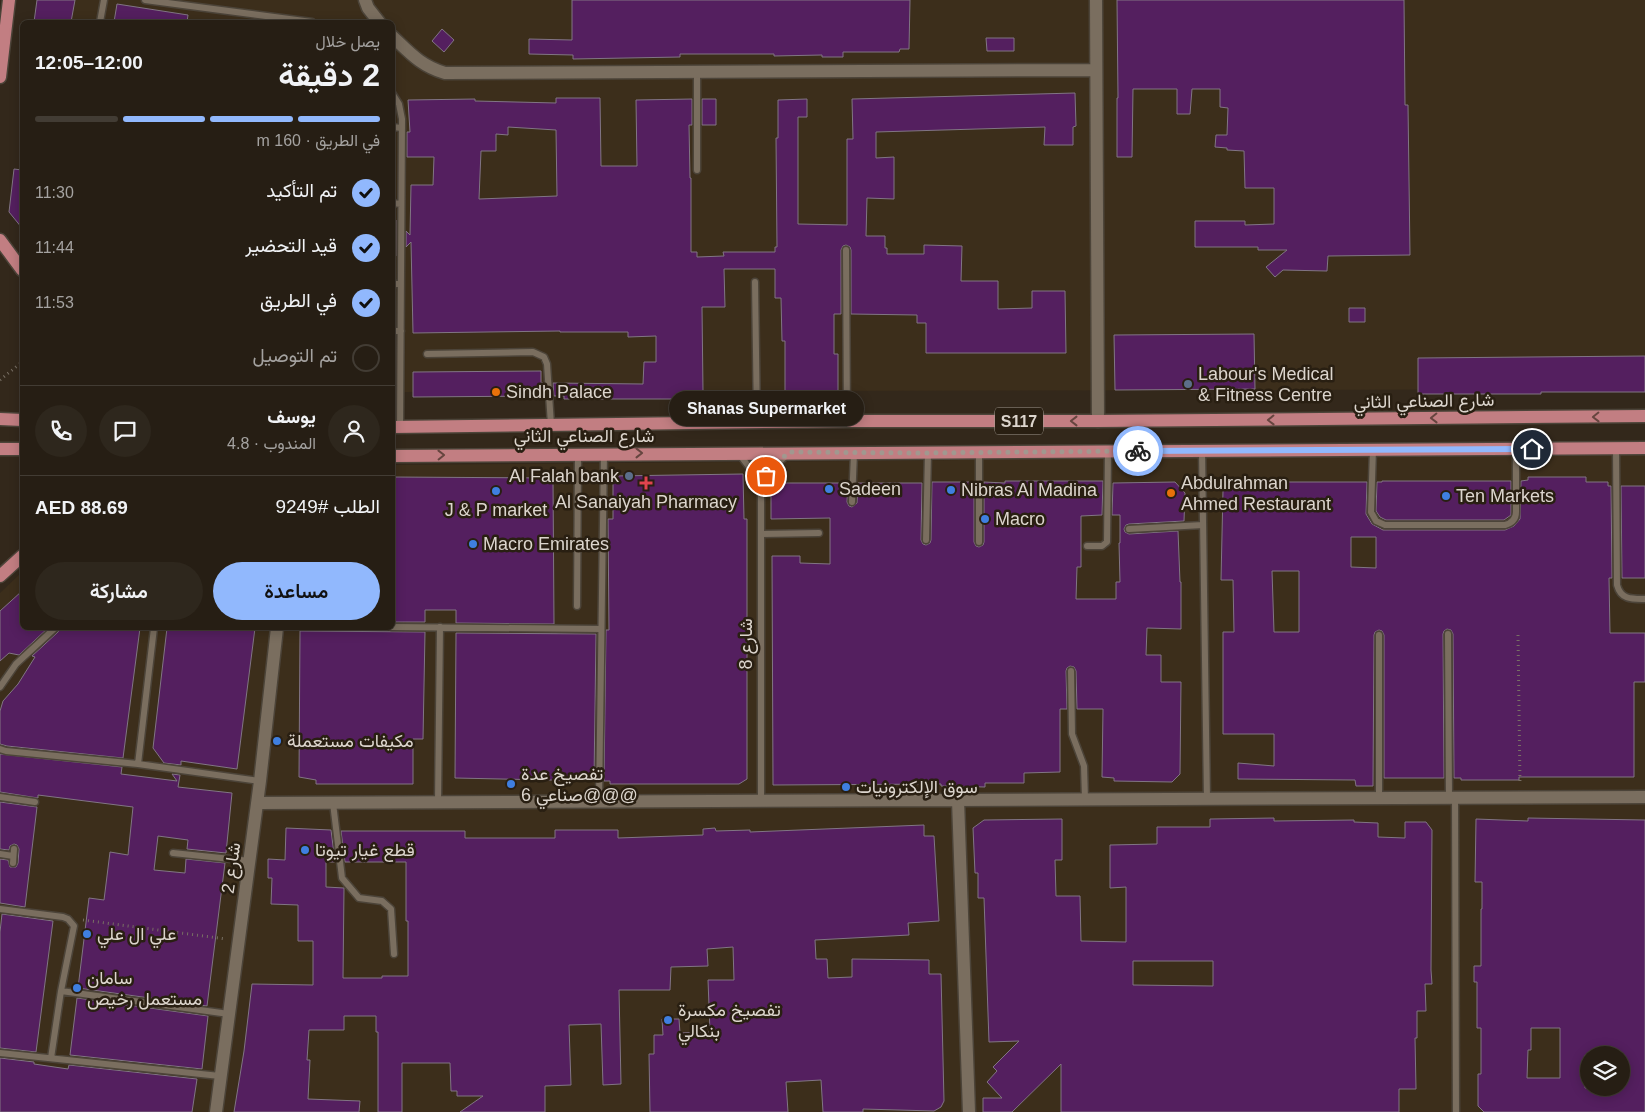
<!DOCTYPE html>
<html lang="ar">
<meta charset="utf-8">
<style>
:root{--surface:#261e14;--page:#2e271d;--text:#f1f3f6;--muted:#a4a2a0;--line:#423c34;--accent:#91b8fd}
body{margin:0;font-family:Arial,Vazirmatn,sans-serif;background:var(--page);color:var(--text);direction:rtl;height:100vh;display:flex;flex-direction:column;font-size:19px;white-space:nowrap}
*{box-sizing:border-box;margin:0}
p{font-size:16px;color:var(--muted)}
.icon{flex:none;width:28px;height:28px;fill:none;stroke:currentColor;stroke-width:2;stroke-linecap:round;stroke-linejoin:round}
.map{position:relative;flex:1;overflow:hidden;direction:ltr}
.details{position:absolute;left:20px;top:20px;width:375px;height:610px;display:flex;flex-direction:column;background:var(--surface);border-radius:8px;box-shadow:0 2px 12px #0003,0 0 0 1px var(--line);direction:rtl}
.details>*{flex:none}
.buttons{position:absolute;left:1580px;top:1046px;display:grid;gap:10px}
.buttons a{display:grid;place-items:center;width:50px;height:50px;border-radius:50%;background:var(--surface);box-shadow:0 2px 12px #0003,0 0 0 1px var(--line);font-size:25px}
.pin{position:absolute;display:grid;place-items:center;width:42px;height:42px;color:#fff;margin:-21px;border:2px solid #fff;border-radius:50%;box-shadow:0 1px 5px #0007}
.courier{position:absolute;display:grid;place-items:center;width:50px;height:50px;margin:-25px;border:4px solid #91b8fd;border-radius:50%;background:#fff;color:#222;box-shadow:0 1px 6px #0007}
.bubble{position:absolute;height:35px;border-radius:18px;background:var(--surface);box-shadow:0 2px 12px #0003,0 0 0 1px var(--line);font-size:16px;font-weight:600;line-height:35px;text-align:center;direction:rtl}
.head em{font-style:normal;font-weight:600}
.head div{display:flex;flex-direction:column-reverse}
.head{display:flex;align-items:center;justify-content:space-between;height:85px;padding:0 15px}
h1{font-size:32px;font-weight:600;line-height:38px}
.bar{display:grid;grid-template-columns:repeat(4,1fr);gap:8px 5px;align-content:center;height:60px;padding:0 15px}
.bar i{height:6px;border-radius:4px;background:var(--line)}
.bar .on{background:var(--accent)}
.bar p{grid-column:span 4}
.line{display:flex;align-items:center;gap:12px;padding:0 15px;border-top:1px solid var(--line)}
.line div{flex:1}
.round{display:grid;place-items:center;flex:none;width:52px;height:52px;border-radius:26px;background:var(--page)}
ol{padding:0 15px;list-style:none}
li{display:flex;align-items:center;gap:15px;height:55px}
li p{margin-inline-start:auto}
li .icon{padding:5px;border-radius:50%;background:var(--accent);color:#111;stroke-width:4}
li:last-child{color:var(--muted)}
li i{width:28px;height:28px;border:2px solid var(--line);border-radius:50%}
.button{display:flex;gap:10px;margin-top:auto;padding:10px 15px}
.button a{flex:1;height:58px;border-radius:30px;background:var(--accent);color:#111;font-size:20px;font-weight:600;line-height:58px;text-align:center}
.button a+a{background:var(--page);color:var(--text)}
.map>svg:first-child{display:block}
.built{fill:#3c2e1b;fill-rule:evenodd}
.building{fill:#541f5f;stroke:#817584;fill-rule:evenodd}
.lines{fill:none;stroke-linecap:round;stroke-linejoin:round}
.service-casing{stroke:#4c4439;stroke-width:9}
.minor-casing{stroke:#4c4439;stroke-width:15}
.primary-casing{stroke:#4c4439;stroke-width:15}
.path{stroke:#786f64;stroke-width:3;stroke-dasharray:1 4;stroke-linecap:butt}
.service{stroke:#7a6e5f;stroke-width:6}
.minor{stroke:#7a6e5f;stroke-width:12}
.primary{stroke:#c27e82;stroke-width:12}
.oneway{stroke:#66453f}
.done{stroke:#a1988f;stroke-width:5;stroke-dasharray:0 9}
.route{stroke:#91b8fd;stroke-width:6}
.service-dot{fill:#5c6f8a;stroke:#291f12;stroke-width:2}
.food-dot{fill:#e8710a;stroke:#291f12;stroke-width:2}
.health-dot{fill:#e0444e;stroke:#291f12;stroke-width:2}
.shop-dot{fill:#3f7fe0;stroke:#291f12;stroke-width:2}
.labels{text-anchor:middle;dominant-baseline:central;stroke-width:5;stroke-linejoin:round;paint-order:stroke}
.shield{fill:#291f12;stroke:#a69e95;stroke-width:1}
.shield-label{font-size:16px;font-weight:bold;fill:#dcd5cd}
.poi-label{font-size:18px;fill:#dcd5cd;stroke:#291f12;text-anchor:start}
.street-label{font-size:18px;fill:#dcd5cd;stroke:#291f12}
</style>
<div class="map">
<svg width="1645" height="1112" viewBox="0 0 1645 1112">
<rect width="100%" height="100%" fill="#33281b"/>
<path class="built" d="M47 0H1645V389L393 392 392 22H44Z
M1645 454V1112H0V593L22 572V628H392L393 465 1291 457H1485ZM1589 1055H1621V1088H1589Z"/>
<path class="building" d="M37 0H75L71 22H34Z
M572 0H910L909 49H900L899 52H843V57H822V55L774 56V54H680V57L573 59V55L529 54V39L572 40Z
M1117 0H1404L1405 105H1408L1410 255 1328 256 1327 271 1283 270 1275 277 1266 267 1287 250H1258V247H1195V221H1245V225L1274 224V188H1245L1244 151 1227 150V148L1215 147 1216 135H1227L1228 108 1220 107V89H1192L1190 114H1177V89H1133L1132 157H1117V98H1118Z
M117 4 188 15 187 22H114Z
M442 29 454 40 444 52 432 41Z
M986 38H1014V51H987Z
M1075 93 1076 126 1073 127V145H1044L1045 127 876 132V158L894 157V199L867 198 866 236H885V248H887V254H924V245L962 246 961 281H998V309L1032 308V291H1065L1066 353H926V323H917V315L851 314V250L850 247 846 245 843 246 841 250V314H834V354H838V399H785V341H782L781 298H775V269H724L725 307H702L703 392H682V399H564V396H554L553 383 643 384 644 362H656V336L628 337V332H560V331L413 333 411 242 406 247V231L410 235 411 185H433L434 157H407V132H410L408 100 475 99V101L556 103V98H600L601 166H637L636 100 692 99V125H689L690 178H691V252H697V257L724 256 723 252H775V247H777L776 138H778V100L807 99V117H798V224L847 225V139H853L852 99ZM508 127 556 130 557 196 479 199 481 151H496V134L508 135Z
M702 99H716V125H702Z
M14 169 22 170V228L9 212Z
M392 216 396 220V256L392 259Z
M1349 308H1365V322H1349Z
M1254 334 1255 389 1115 390 1114 335Z
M1645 356V392H1541V394H1418V358Z
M541 371V383H543L544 396 413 397V372Z
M743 474 744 519H747V779L739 784H610V781H604L606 630H609L608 519H613V476Z
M392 477 553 478 554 624 456 623V610H425V622H392Z
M1528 477H1586V482H1608V486H1611L1612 578H1609L1610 633H1645V682H1634V777H1519V780H1461V778H1454L1453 634 1451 630 1447 629 1444 631 1443 634 1444 778H1384V635L1382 631 1379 630 1375 632 1374 635 1373 786H1356L1355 780 1238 779V763L1274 766V734H1223V632H1234L1233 580H1221L1223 490 1233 482H1367L1366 514 1372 524 1383 530H1505L1514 526 1520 519 1521 481 1528 480ZM1351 537H1376V568L1351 567ZM1272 571H1299V632H1274Z
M1005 481H1103L1102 515 1081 516V567H1077L1076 599H1116V582H1120L1119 543H1120V515H1112L1113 483 1175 482 1185 493 1184 521 1129 524 1126 525 1124 529 1125 532 1129 534 1178 531 1180 582H1181V629L1147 628 1146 655H1161V682H1181L1180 774 1172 782 1114 781V778L1102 777 1103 709H1077L1076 671 1074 667 1070 666 1067 668 1066 671 1067 709H1060V772L1024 773V783H985V787L941 786V784L773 785 772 556H800V563L830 564V518L771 519V491L781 483H848L847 502 849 506 852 507 857 503 858 483H922L921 540 923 544 926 545 930 543 931 540 932 482H974V542L976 546 979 547 983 545 984 542V482L1005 483Z
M1382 481H1511V515L1504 520H1386L1380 517 1376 511 1377 482H1382Z
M1621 486H1645V578H1622Z
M22 591V628H48L19 655 9 653 0 661V611Z
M60 628H140L123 758 7 746 0 744V711L3 701 18 684 35 657 32 656 58 632Z
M167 628H255L237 769 181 761V765L164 763 153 748Z
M300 631 425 632 423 739H413V784H316V780L299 777Z
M456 633 596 634 594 781 455 778Z
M0 754 122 767 121 774 177 781 172 774 180 775 178 787 232 793 226 853 187 849 188 840 158 836 154 870 185 873 186 859 225 863 207 1006 78 988 89 898 104 900 110 852 128 855 133 807 38 795V798L0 792Z
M0 802 37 807 25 907 0 903V859L8 860 10 867H16L18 863 19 849 17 845 14 844 10 846 9 850 0 849Z
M1274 818V821L1354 820V822L1378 823V837L1405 838V822H1426L1432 830 1431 970 1432 984H1425L1426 1011H1417V1038H1415L1416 1089H1399V1112H1061V1064L1012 1112H983V1098H1002L987 1082 997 1071 993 1067 1019 1041 989 1042 984 898H978V873H975L973 828 984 820 1062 819V860H1055L1056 896H1080L1081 941 1126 942V887L1110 888V845L1157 844V827H1210V819ZM1133 961H1213V986L1133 985Z
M1528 818 1645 820V1112H1484L1478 1106V1074H1481V1028H1477V982H1474V966H1481V909H1482V882H1475L1476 819 1528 821ZM1531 1028H1560V1078H1527L1528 1050H1531ZM1585 1055H1621V1088H1585Z
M924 825V836H934L939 921 908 923 909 935 815 940 816 959H827L828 978 852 977V959L929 960V974H941L944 1101 941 1107 934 1111 863 1109V1112H823L821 1080 786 1082 788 1112H650L649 1054H654V1035H663L662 1019H679L680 1033 710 1032 708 980H734L733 947 707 949 708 966 671 967 670 990H619L621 1084 603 1085 601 1024 569 1025 571 1085 545 1086V1112H460L483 1096H457V1091H451L450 1063H402V1112H378V1032H376V1016H344V1030H309L307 1060H310L308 1099 360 1101 359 1112H234L244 1051 252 984 313 985V941H298V905L271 904 272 878H268V859L285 860 286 828 331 830 335 862H326V887L344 888 343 978H382V976H408V921H406V862H345L341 831H465V838H555V830H618V838L703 835V829L715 828 716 831 750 830V832Z
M2 914 53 921 36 1052 0 1048V932Z
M77 998 208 1016 202 1069 70 1055Z
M0 1058 34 1062V1064L68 1069 69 1065 197 1079 192 1112H0Z"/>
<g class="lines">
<g class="service-casing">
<path id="service" d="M145 0 312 22
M100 22 104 0
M392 93 399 104 402 119 400 427
M392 127 402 128
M697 170V72
M392 203 401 204
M846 250 847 421
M755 282 757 422
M392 284H401
M392 331H401
M427 354 533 352 544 357 547 364 551 425
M1616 448 1617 585C1621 600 1632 599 1645 599
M1373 449 1371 512 1376 521 1385 525H1505C1512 523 1516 519 1516 512V449
M1202 450 1207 799
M740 455 755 475 761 487
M852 502 854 453
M1129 529 1203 525
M761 534 819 533
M926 540 928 453
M979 542V452
M1087 546H1102L1107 542 1108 451
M577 606 578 454
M392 627 601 629
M1448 634 1449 798
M1071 671 1072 734 1084 766 1085 799
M0 687 16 664 55 628
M0 749 6 751 138 764 260 781
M138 764 154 628
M0 797 35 802
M1455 798 1456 1112
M1379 799V635
M599 801 604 453
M761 801V487L773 467 787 455
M438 802 440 627
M333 803 342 878 359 898 382 901 391 909 394 954
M173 853 250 861
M0 854 13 856
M13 863 14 849
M0 909 63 917 68 919 74 926 61 991 51 1058
M61 991 229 1014
M0 1053 220 1076"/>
</g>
<g class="minor-casing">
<path id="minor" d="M365 0 368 8 379 22
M1096 0 1098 421
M392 36C410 53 421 66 445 73L1096 70
M958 800 969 1112
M257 803 1645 797
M216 1112 260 781 277 628"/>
</g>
<g class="primary-casing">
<path id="primary" d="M0 77 9 0
M0 240 22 270
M0 419 22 420
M392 427 847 421H1098L1645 416
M0 449H22
M392 456 1645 448
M0 576 22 556"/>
</g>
<path class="path" d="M0 380 22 362
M1518 635 1520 785
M83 920 226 939"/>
<use href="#service" class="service"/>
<use href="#minor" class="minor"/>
<use href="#primary" class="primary"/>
</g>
<defs><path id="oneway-chevron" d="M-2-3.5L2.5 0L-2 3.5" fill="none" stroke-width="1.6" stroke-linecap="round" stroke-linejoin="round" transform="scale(1.25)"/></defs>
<g class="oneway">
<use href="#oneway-chevron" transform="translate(1596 417) rotate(179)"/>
<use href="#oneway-chevron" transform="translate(1434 418) rotate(179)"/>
<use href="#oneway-chevron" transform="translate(1271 420) rotate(179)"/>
<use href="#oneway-chevron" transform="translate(1074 421) rotate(180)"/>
<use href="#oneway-chevron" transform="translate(639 453)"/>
<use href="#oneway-chevron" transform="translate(441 455) rotate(-1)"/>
</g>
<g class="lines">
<path class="done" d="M766 476 781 459 790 452 919 453 1138 451"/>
<path class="route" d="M1138 451 1532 449"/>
</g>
<g class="service-dot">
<circle cx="1188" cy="384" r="5"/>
<circle cx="629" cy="476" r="5"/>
</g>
<g class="food-dot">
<circle cx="496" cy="392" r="5"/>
<circle cx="1171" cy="493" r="5"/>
</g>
<path class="health-dot" d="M643.5 475.5h5v5h5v5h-5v5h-5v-5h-5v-5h5z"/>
<g class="shop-dot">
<circle cx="829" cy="489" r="5"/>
<circle cx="951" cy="490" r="5"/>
<circle cx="496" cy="491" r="5"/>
<circle cx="1446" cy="496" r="5"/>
<circle cx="985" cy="519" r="5"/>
<circle cx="473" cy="544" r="5"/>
<circle cx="277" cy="741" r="5"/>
<circle cx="511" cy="784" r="5"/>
<circle cx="846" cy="787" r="5"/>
<circle cx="305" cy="850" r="5"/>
<circle cx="87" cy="934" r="5"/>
<circle cx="77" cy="988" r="5"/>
<circle cx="668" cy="1020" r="5"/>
</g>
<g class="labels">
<rect class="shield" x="995" y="407.5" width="48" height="27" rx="4"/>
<g class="shield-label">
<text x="1019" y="421">S117</text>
</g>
<g class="poi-label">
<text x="1198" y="374">Labour's Medical<tspan x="1198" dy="21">&amp; Fitness Centre</tspan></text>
<text x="506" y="392">Sindh Palace</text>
<text x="619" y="476" text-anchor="end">Al Falah bank</text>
<text x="1181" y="483">Abdulrahman<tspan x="1181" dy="21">Ahmed Restaurant</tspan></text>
<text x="839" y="489">Sadeen</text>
<text x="961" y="490">Nibras Al Madina</text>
<text x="1456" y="496">Ten Markets</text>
<text x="646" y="502" text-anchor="middle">Al Sanaiyah Pharmacy</text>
<text x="496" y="510" text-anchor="middle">J &amp; P market</text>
<text x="995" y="519">Macro</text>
<text x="483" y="544">Macro Emirates</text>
<text x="287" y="741">مكيفات مستعملة</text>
<text x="521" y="774">تفصيخ عدة<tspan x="521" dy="21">صناعي 6@@@</tspan></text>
<text x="856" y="787">سوق الإلكترونيات</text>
<text x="315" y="850">قطع غيار تيوتا</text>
<text x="97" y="934">علي ال علي</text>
<text x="87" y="978">سامان<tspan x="87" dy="21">مستعمل رخيص</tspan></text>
<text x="678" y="1010">تفصيخ مكسرة<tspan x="678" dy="21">بنكالي</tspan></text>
</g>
<g class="street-label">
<text transform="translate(1424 401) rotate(-1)">شارع الصناعي الثاني</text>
<text x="584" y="436">شارع الصناعي الثاني</text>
<text transform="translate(746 644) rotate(-90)">شارع 8</text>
<text transform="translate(231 868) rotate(-82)">شارع 2</text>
</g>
</g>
</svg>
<div class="buttons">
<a><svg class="icon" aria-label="layers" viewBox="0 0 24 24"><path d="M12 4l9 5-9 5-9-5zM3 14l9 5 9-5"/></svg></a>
</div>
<div class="pin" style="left:766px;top:476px;background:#ea580c"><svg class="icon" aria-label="bag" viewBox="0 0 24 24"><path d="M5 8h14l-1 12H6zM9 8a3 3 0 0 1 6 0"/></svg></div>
<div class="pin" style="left:1532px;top:449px;background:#1f2937"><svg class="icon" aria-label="home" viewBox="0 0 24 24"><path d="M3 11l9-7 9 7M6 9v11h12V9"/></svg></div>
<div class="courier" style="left:1138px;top:451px"><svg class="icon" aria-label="bike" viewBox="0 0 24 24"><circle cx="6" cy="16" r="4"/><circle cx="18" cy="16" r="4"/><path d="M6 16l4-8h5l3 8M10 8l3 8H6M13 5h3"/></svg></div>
<div class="bubble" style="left:669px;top:391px;width:195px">Shanas Supermarket</div>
<section class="details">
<div class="head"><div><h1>2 دقيقة</h1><p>يصل خلال</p></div><em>12:00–12:05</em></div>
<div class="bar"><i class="on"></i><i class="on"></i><i class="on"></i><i></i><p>في الطريق · 160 m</p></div>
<ol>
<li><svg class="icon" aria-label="check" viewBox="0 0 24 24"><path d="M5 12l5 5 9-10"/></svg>تم التأكيد<p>11:30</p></li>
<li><svg class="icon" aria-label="check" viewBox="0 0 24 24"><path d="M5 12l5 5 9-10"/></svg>قيد التحضير<p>11:44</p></li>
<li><svg class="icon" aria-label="check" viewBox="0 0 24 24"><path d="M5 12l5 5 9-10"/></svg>في الطريق<p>11:53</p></li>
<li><i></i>تم التوصيل</li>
</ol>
<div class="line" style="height:90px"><a class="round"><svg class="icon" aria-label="person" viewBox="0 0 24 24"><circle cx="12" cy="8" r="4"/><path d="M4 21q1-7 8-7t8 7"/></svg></a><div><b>يوسف</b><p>المندوب · 4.8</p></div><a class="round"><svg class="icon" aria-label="chat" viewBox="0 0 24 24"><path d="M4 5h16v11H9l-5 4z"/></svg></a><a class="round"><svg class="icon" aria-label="phone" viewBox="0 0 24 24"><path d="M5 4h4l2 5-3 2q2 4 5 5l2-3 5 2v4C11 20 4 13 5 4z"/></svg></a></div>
<div class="line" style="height:65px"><div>الطلب #9249</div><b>AED 88.69</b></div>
<div class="button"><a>مساعدة</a><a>مشاركة</a></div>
</section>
</div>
